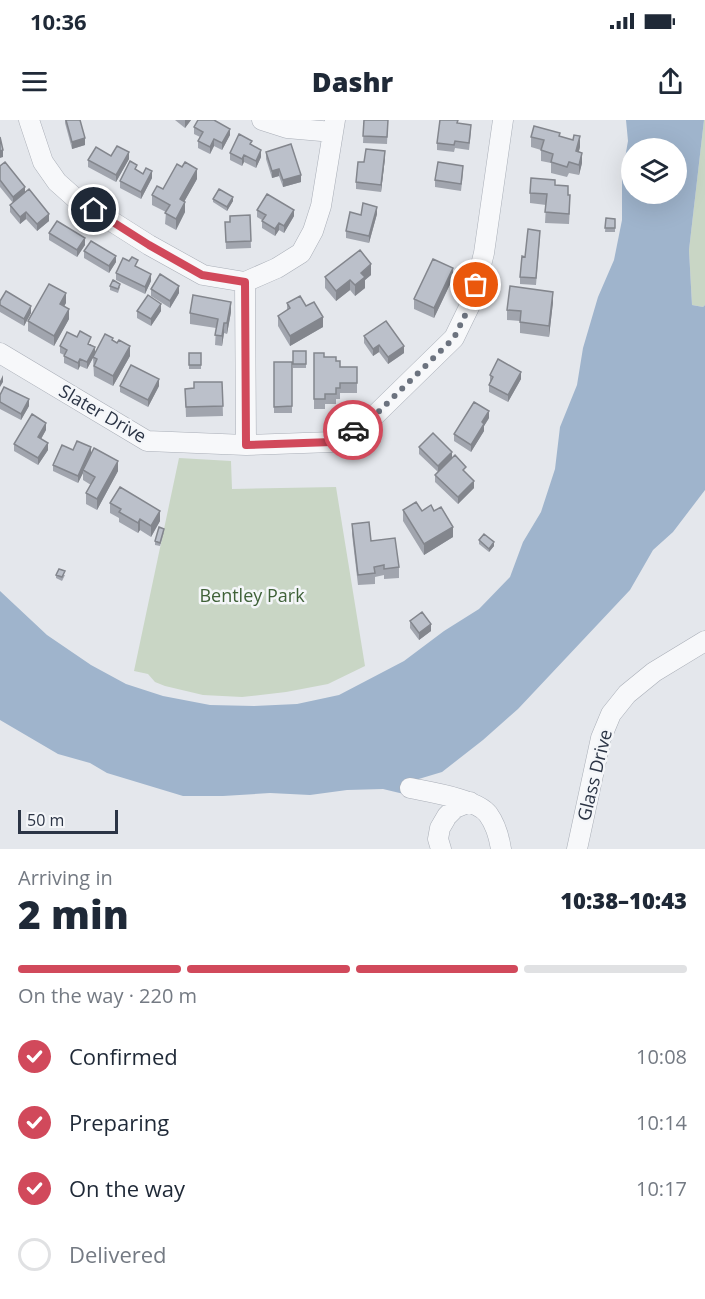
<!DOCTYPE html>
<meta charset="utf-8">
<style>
:root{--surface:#fff;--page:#f2f2f3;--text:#1f2937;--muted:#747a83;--line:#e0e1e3;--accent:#d1495b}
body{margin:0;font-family:"Open Sans",sans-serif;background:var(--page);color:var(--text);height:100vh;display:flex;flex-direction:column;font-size:22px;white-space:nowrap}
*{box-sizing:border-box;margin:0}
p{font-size:20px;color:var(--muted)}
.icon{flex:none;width:33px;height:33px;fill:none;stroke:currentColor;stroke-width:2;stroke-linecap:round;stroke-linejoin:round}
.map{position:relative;height:729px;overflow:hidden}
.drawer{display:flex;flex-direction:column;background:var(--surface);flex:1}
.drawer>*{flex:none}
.tools{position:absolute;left:621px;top:18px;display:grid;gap:12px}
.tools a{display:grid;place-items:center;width:66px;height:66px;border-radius:50%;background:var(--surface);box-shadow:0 6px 24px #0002;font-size:30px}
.scale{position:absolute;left:18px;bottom:15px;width:100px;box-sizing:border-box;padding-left:6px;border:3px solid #2b3445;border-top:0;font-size:16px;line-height:21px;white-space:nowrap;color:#2b3445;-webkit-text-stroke:4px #f4f6f9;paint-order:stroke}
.pin{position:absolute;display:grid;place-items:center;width:51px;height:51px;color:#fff;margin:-26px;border:3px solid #fff;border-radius:50%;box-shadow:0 2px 6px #0007}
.courier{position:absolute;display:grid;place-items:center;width:60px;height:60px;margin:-30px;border:4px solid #d1495b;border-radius:50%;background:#fff;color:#222;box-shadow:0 2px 8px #0007}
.overview em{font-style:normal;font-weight:800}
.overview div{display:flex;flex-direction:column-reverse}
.overview{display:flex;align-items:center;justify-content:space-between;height:102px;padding:0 18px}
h1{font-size:39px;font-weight:800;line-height:45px}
.bar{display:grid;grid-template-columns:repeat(4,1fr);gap:9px 6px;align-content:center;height:72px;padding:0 18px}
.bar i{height:8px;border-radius:4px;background:var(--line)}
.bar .active{background:var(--accent)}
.bar p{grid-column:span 4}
ol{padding:0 18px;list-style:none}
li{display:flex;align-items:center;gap:18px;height:66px}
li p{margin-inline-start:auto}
li .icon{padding:6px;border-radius:50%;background:var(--accent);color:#fff;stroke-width:4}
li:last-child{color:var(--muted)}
li i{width:33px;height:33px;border:3px solid var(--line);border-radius:50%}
.status{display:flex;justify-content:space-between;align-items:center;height:42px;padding:0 30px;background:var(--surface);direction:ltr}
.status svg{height:16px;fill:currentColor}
header{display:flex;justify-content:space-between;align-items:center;height:78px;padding:0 18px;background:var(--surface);font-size:27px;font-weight:800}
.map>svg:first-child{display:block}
.green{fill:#c9d6c5}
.water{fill:#9fb4cc;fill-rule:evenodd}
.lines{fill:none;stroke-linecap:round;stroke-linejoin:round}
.minor-casing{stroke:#a9aeb7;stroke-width:21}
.minor{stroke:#f7f8fa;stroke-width:20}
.wall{fill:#a1a5ae}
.shaded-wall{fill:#83868d}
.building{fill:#bbc0ca;stroke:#83868d;stroke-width:1.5}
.done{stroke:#6c737f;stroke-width:6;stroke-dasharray:0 10.8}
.route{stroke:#d1495b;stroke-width:8}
.labels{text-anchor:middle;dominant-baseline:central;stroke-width:5;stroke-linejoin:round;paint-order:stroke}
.street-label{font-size:18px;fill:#2b3445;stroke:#f4f6f9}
.park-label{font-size:18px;fill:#3f6138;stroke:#f4f6f9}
</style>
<div class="status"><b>10:36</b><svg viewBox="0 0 49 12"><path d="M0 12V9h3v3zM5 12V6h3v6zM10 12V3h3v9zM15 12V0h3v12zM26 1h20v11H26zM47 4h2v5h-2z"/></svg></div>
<header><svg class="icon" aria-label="menu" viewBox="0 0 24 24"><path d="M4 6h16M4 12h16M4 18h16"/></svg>Dashr<svg class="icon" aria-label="share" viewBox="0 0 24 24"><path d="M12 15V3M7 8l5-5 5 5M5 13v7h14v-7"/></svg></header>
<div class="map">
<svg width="705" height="729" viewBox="0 0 705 729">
<rect width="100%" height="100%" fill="#e4e7ec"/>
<path class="green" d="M704 0H705V185L703 187 692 185 689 130Z
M179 338 231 341 232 369 336 367 365 546 328 564 286 572 242 577 203 575 165 566 155 562 148 554 134 551Z"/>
<path class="water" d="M626 0H704L689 130 692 185 703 187 705 185V370L673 412 653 430 630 470 518 589 483 620 442 652 412 661 408 675 383 669 347 670 310 675 270 673 223 676H183L107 653 90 643 58 634 0 600V471L47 515 91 545 126 564 163 576 210 585 254 586 297 584 339 575 404 541 444 511 479 489 510 457 523 422 541 392 555 349 560 307 577 265 583 228 598 177 614 140 622 100V55L628 21ZM632 28H676V74H632Z"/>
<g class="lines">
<g class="minor-casing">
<path id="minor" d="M29 0 43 42 57 62 75 78 149 125 203 155 245 162 277 148 301 133 313 111 321 86 335 0
M262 0 287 8 333 12
M245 162 246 325
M0 233 147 321 246 325 332 322 369 301 454 218 472 181 484 133 503 0
M410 668C429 672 477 679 488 694 496 705 499 716 501 729
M441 729 438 719 440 708 447 696 455 688 470 682
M577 729 601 618 611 594 627 574 654 552 705 521"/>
</g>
<use href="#minor" class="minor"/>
</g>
<path class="wall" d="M65 0H80L85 25 72 29 65 3Z
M175 0H191L185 8Z
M364 0H388L387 24 363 23Z
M458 3 471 12 469 30 455 28 454 32 437 30V23Z
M194 7 230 15 222 30 214 26 210 34 198 28V21L200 17 194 14Z
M560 16 580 27 579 31 582 43 579 55 569 53 567 57 551 53V43L541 41V30L531 27V17Z
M252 25 261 37 256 48 244 42 242 46 230 40V33Z
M266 32 301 62 283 67 279 56 272 58 266 39Z
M111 36 129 39 116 62 88 47V40Z
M385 38 381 72 356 69V62L364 42Z
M0 46 25 72 49 101 37 111 26 99 20 104 10 92V85L13 83 0 67Z
M137 51 152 58 141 79 120 68V61Z
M463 53 461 71 435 67V60Z
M197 59 184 82 185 92 176 110 165 104 166 92 152 85V75L163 69Z
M555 66 568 75 570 85 569 104 545 103 546 85 530 83V73Z
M213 79 233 81 227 91 213 82Z
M257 90 294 96 284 113 279 110 275 116 262 108V100L257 97Z
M377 94 369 123 346 118V111L361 95Z
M250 95 251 128 226 129 225 102H230Z
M606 98 615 99V112H605Z
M49 113 85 125 77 137 49 120Z
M540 117 536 165 520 164V157L525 137Z
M84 131 116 142 109 153 84 138Z
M138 147 151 161 145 174 116 160V153Z
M371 155 365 160V168L355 176 350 170 336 181 325 168V157Z
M453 158 434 198 414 189V179Z
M110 166 120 167 118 173 110 170Z
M151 169 179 173 170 188 151 176Z
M0 181 31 193 24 206 0 192Z
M553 182 549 217 520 213V201L507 200V190Z
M66 183 64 186 69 199 54 226 28 211V201Z
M287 183 306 186 323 207 290 226 278 206V196L287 190Z
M137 191H161L151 206 137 198Z
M231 192 227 214 224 213 222 226 215 225 216 208 190 204V193Z
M364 216 404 233 388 244 379 232 373 236 364 223Z
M113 221 130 236 113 266 94 256 93 238 87 249 80 246 78 250 64 243V235L60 233V226L91 224V225L95 233Z
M293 231H306V248H293Z
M189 233H201V249H189Z
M314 233 336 241 340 247H357V273H340V279H336V284H325V289H314Z
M274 242H292V293H274Z
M490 255 521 259 508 282 489 272V265L490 262Z
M222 262 223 296 186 297 185 269 194 268Z
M120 266H159L148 287 120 272Z
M0 275 29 286 21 300 0 289Z
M489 298 484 306V311L471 332 454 321V314Z
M46 310 41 319 48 330 38 345 14 331V324Z
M419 327 452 338 466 353 474 368 458 384 435 362V355L438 352 419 334Z
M73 330 91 334 118 351 97 390 86 384V373L91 365 83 360V353L78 363 53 351V345Z
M110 383 160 401 151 417 140 410 138 413 119 402V398L110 393Z
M403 390 422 391 453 417 424 435 403 401Z
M352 404 399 447V458L384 459V455L375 457V464L358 465 352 414Z
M164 412 160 426 155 425V421Z
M479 420 494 426 489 432 479 424Z
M56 455H65L62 461 56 458Z
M410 501 431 511 419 520 410 508Z"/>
<path class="shaded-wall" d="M185 0H191L185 8Z
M230 9V15L222 30V23Z
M580 16V27L576 41V31Z
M85 18V25L72 29V22Z
M214 19V26L210 34V27Z
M3 30V37L0 38V31Z
M261 30V37L256 48V41Z
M385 31V38L381 72V65Z
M129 32V39L116 62V55Z
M582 33V43L579 55V45Z
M244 35V42L242 46V39Z
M197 49V59L180 89V79Z
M279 49V56L272 58V51Z
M152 51V58L141 79V72Z
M301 55V62L283 67V60Z
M25 67V74L13 84V77Z
M233 77V81L227 91V87Z
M185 82V92L176 110V99Z
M377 87V94L369 123V116Z
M294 90V96L284 113V106Z
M26 92V99L20 104V97Z
M49 94V101L37 111V104Z
M279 103V110L275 116V109Z
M85 118V125L77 137V130Z
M116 136V142L109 153V146Z
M371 144V155L365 160V168L355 176V165L361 153Z
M453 148V158L434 198V188Z
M151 154V161L145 174V167Z
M350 160V170L336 181V171Z
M179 166V173L170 188V181Z
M553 172V182L549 217V206Z
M66 173V183L60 194V184Z
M231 182V192L227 214V203Z
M161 184V191L151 206V199Z
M31 186V193L24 206V199Z
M69 189V199L54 226V216Z
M323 197V207L290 226V216Z
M224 203V213L222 226V216Z
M379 225V232L373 236V229Z
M130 226V236L113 266V256Z
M404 226V233L388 244V237Z
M95 227V234L87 249V242Z
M80 239V246L78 250V243Z
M521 252V259L508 282V275Z
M3 255V262L0 267V261Z
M159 259V266L148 287V280Z
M29 279V286L21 300V294Z
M489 291V298L484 306V311L471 332V325L482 302Z
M46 303V310L38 324V317Z
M48 323V330L38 345V338Z
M91 327V334L83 350V353L78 363V356Z
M452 332V339L438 353V346Z
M118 341V351L97 390V379Z
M474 361V368L458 384V377Z
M160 391V401L151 417V406Z
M140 399V410L138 413V403Z
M453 407V417L424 435V424Z
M494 422V426L489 432V429Z
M431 504V511L419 520V513Z"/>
<path class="building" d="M66 0H80L85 18 72 22Z
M198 0H214L230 9 222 23 214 19 210 27 198 21 203 12 194 7Z
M364 0H388L387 17 363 16Z
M440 0H458L457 3 471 5 469 23 455 21 454 25 437 23Z
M534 6 560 13 559 16 573 20 574 15 580 16 576 31 582 33 579 45 569 42 567 47 551 42 553 34 541 30 544 20 531 17Z
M239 14 252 21 250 24 261 30 256 41 244 35 242 39 230 33Z
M0 17 3 30 0 31Z
M291 24 301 55 283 60 279 49 272 51 266 32Z
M117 26 129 32 116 55 88 40 96 27 111 36Z
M366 29 385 31 381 65 356 62 358 42H364Z
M130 41 137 45 135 49 143 54 146 48 152 51 141 72 120 61Z
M5 42 25 67 13 77 0 60V46Z
M185 42 197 49 180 79 185 82 176 99 165 93 170 85 152 75 157 66 163 69 177 44 182 47Z
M438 42 463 46 461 64 435 60Z
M531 58 555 60V65L568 66V75H570L569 94 545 92 547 74 530 73Z
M29 69 49 94 37 104 26 92 20 97 10 85Z
M219 69 233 77 227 87 213 79Z
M267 74 294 90 284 106 279 103 275 109 262 101 266 95 257 90Z
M363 83 377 87 369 116 346 111 350 92 361 95Z
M250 95 251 121 226 122 225 102H230V96Z
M606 98 615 99V108H605Z
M57 101 85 118 77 130 49 113Z
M528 109 540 111 536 158 520 157 522 136 525 137Z
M91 121 116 136 109 146 84 131Z
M360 130 371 144 361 153 365 157 355 165 350 160 336 171 325 157Z
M132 137 138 140 135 146 151 154 145 167 116 153 123 138 129 141Z
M433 139 453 148 434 188 414 179Z
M160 154 179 166 170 181 151 169Z
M113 160 120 164 118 169 110 166Z
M49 164 66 173 60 184 69 189 54 216 28 201Z
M510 166 553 172 549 206 520 202 521 191 507 190Z
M6 171 31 186 24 199 0 185V181Z
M148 175 161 184 151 199 137 191Z
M193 175 231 182 227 203H224L222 216 215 215 218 199 190 193Z
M300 176 306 186 314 182 323 197 290 216 278 196 290 188 287 183Z
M386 201 404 226 388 237 379 225 373 229 364 216Z
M80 211 91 217 88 224 95 227 87 242 80 239 78 243 64 236 67 230 60 226 67 212 77 217Z
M105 214 113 218 112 220 117 223 119 220 130 226 113 256 94 246 97 239 93 237Z
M293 231H306V244H293Z
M189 233H201V245H189Z
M314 233H324V237H336V241H340V247H357V263H340V268H336V274H325V279H314Z
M498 239 521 252 508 275 489 265 493 257 490 255Z
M274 242H292V286L274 287Z
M131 245 159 259 148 280 120 266Z
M194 262H222L223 286 186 287 185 269 194 268Z
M4 267 29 279 21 294 0 282V275Z
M474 282 489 291 482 302 484 304 471 325 454 314Z
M32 294 46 303 38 317 48 323 38 338 14 324Z
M433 313 452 332 438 346 419 327Z
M77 321 91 327 78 356 53 345 62 325 73 330Z
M94 328 118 341 97 379 86 373 95 357 83 350Z
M455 335 466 347 463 350 474 361 458 377 435 355Z
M120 367 160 391 151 406 140 399 138 403 119 392 121 389 110 383Z
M416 382 422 391 431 385 434 391 441 387 453 407 424 424 403 390Z
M369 402 371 421 395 418 399 447 384 449V445L374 447 375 453 358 455 352 404Z
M159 407 164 409 160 423 155 421Z
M484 414 494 422 489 429 479 420Z
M59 449 65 451 62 457 56 455Z
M422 492 431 504 419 513 410 501Z"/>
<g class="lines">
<path class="done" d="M353 310 369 301 454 218 472 181 476 165"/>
<path class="route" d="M94 90 149 125 202 155 245 162 246 325 332 322 353 310"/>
</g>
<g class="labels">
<g class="street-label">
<text transform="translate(103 293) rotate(30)">Slater Drive</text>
<text transform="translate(594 655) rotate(-76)">Glass Drive</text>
</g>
<g class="park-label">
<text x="252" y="475">Bentley Park</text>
</g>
</g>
</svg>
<div class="tools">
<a><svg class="icon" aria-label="layers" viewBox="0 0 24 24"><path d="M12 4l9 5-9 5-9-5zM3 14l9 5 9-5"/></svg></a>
</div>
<div class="scale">50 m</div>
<div class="pin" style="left:476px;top:165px;background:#ea580c"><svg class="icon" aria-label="bag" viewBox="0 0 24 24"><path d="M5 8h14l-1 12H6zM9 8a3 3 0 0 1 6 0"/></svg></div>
<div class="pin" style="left:94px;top:90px;background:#1f2937"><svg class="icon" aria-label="home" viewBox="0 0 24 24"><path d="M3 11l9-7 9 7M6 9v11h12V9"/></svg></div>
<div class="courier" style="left:353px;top:310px"><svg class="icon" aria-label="car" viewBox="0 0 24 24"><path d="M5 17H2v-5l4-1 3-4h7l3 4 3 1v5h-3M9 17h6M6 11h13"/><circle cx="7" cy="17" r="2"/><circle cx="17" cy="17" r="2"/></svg></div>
</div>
<section class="drawer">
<div class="overview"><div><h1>2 min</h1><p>Arriving in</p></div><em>10:38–10:43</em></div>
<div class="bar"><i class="active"></i><i class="active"></i><i class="active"></i><i></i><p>On the way · 220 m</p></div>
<ol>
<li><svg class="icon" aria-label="check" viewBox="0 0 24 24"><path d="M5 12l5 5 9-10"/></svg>Confirmed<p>10:08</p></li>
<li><svg class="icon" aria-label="check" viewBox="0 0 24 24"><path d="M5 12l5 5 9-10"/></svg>Preparing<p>10:14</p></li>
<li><svg class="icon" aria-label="check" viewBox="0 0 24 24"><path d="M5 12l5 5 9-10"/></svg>On the way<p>10:17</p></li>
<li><i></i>Delivered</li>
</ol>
</section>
